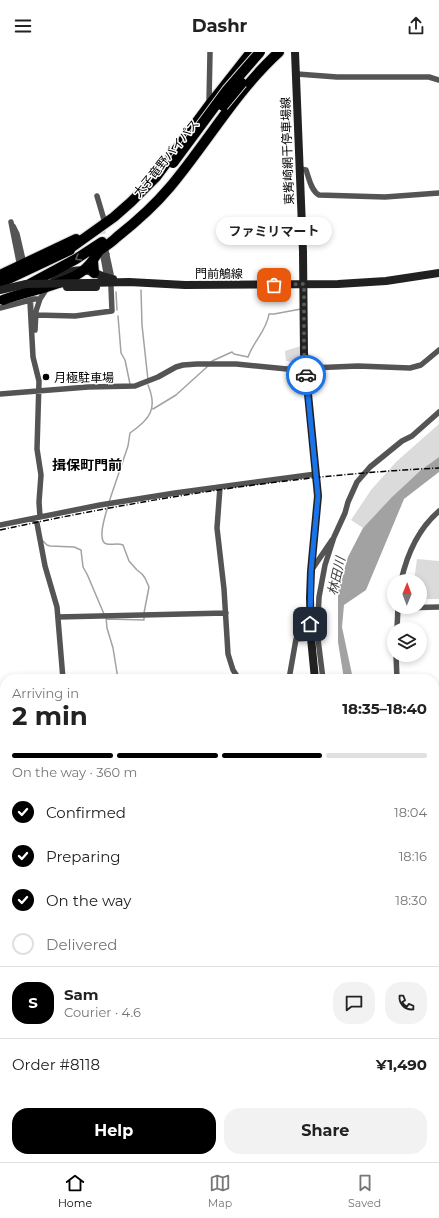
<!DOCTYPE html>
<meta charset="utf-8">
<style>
:root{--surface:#fff;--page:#f2f2f2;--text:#222;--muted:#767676;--line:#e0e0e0;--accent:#000}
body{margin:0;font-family:Montserrat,"Noto Sans JP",sans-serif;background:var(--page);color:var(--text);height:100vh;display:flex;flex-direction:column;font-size:15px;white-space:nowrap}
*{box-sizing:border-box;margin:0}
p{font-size:13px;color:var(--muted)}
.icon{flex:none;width:22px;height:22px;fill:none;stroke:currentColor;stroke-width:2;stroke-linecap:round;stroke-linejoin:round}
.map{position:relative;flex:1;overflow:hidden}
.side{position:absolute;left:0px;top:622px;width:439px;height:488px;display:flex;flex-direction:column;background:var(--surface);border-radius:16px 16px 0 0;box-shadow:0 2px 6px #0003}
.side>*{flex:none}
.needle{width:26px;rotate:1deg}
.buttons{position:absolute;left:387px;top:522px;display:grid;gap:8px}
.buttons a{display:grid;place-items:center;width:40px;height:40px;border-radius:50%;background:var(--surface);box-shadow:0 2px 6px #0003;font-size:20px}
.pin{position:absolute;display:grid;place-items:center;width:34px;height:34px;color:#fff;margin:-17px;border-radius:8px;box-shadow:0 2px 6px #0006}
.courier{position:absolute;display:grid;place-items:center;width:40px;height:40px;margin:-20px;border:3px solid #1a73e8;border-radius:50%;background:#fff;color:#222;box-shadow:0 1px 5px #0007}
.bubble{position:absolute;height:28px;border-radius:14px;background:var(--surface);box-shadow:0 2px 6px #0003;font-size:13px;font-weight:700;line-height:28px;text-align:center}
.overview em{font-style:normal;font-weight:700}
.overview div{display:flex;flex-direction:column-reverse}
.overview{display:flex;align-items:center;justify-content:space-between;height:68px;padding:0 12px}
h1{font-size:26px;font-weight:700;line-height:30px}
.bar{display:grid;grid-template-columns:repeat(4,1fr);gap:6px 4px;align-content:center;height:48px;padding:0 12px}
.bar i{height:5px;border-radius:3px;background:var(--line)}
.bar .current{background:var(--accent)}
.bar p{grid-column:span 4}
.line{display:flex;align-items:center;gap:10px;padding:0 12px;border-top:1px solid var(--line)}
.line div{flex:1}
.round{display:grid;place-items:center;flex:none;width:42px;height:42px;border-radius:16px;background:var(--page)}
ol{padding:0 12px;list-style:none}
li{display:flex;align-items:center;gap:12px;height:44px}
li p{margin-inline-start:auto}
li .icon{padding:4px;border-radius:50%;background:var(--accent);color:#fff;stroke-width:4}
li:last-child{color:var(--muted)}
li i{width:22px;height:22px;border:2px solid var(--line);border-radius:50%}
.action{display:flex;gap:8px;margin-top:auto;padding:8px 12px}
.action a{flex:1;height:46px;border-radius:16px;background:var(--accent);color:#fff;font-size:16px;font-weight:700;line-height:46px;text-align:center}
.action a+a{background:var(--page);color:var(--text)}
header{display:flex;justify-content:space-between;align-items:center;height:52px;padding:0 12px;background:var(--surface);font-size:18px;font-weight:700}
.menu{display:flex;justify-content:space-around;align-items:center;height:56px;border-top:1px solid var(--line);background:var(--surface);font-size:11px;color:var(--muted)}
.menu a{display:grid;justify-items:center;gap:2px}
.menu .current{color:var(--accent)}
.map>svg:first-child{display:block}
.green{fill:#dbdbdb}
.water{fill:#a2a2a2}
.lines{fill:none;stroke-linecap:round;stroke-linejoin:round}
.stream{stroke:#a2a2a2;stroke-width:1.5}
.street-tunnel{stroke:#d9d9d9;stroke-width:5.5;stroke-dasharray:5.5 3;stroke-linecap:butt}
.highway-casing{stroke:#dbdbdb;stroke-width:12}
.street{stroke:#545454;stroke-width:5.5}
.secondary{stroke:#212121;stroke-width:8}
.highway{stroke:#000;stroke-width:10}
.rail{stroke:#000;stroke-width:1.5;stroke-dasharray:6 2 1 2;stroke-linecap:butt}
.highway-bridge-casing{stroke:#dbdbdb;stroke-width:12;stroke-linecap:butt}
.secondary-bridge{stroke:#212121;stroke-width:8}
.highway-bridge{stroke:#000;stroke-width:10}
.oneway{stroke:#595959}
.done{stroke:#595959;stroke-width:4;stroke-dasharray:0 7.2}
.route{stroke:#1a73e8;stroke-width:5}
.poi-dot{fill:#000;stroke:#fff;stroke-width:1.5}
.labels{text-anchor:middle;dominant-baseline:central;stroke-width:3;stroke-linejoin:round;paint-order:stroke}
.street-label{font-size:12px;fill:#000;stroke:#fff}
.poi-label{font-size:12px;fill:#000;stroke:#fff;text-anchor:start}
.water-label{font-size:13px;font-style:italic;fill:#434343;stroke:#fff}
.quarter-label{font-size:14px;font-weight:bold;fill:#000;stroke:#fff}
</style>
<header><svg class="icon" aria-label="menu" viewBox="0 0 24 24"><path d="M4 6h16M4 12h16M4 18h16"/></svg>Dashr<svg class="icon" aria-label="share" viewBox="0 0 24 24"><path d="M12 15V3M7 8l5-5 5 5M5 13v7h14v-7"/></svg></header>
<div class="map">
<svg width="439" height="1110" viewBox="0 0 439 1110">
<rect width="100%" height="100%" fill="#fff"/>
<path class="green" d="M301 294V311L286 309 285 299Z
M439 372V405C410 425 387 451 363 476L351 468 371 438 396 410Z
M417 507 439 509V547H420V529H414Z
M317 1105H329V1110H315Z"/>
<path class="water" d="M439 405V420L404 447 366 538 344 553 342 575 353 627H344L338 590V539L348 505 363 476 392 445 421 418Z
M302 1105H317L315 1110H302L303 1107Z"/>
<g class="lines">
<path class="stream" d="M141 238 142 273 148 328
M116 240 117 258
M33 251V259
M118 264 121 301 125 308 130 332
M212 309 232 300 234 302 248 305C253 290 267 278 269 262H274L301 257
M153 357 176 343 208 314
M109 450 128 394 130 381C150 367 158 357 148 333
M108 454C106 461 96 490 107 492 112 493 118 491 123 493L129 509 137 518 142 522 145 526 149 535 144 561
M43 489 47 493 50 494 74 495 81 498 83 515 87 522 104 562
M106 565 107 576 113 596 118 627
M107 567 144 568V564
M208 1110 211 1108 220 1105"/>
<path class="street-tunnel" d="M101 168 105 193"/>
<g class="highway-casing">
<path id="highway" d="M65 200 114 165 131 150 156 125 210 52 251 0
M93 209 94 221
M0 223 76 187
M0 231 70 198
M26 234 76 207 102 190
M3 248C27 239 52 236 75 224 82 220 89 214 93 208 96 204 97 201 100 198 106 194 112 190 117 185 136 170 154 154 170 135 207 91 236 39 279 0"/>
</g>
<path class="street" d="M297 22 337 25H429L439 28
M209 51 210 0
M300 117 306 118C309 126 311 139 319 143L385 145 439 141
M97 144 105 171
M11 170 20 215
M13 174 17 182 23 208
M106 199 111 222
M107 226 103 204 107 202
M30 250 33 305 39 329 37 397 41 423 39 450 40 465
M0 256 34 247H40
M36 263 75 264 112 259 111 235
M35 278 36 259 40 247 47 236
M0 342 88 335 135 334 158 325 176 315 183 313 197 312H236L287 317 358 314 410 316 421 313 439 298
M220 435 217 476 224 537 228 602 233 618 239 627
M36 466 45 514 57 555 63 627
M0 473 100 453 175 441 316 422
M313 516 332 488
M401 529C407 502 418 477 439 459
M398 556 439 555
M58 565 226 561
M397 577 398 555
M396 603 397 627
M289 627 296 587 311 586
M323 627 318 587V566L319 545 325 513 334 485 345 461 348 450 357 430 370 415 402 389 412 384 439 360
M434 721 439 718
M434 849 439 851
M0 869H5
M0 947H5
M0 1046 5 1048
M0 1092H5
M226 1105C236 1110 246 1110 255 1105"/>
<path class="secondary" d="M295 0 303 200 304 301 318 444 311 519 310 546 311 586 315 627
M88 231 129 230 185 233 338 232 386 229 439 221
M49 234C59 223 72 216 89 219 97 221 104 226 113 227
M67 235H96
M0 644H5
M0 717H5
M351 1110 352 1105"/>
<use href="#highway" class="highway"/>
<path class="rail" d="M0 478C144 447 291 423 439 416"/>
<g class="highway-bridge-casing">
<path id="highway-bridge" d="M223 54 242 31
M173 111 227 38 260 0"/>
</g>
<path class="secondary-bridge" d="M0 238 26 232 88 231"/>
<use href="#highway-bridge" class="highway-bridge"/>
</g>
<defs><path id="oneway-chevron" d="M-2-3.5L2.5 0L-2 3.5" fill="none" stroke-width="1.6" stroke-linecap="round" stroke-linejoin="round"/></defs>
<use class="oneway" href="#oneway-chevron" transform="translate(78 206) rotate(149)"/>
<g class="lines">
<path class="done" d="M274 233 304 232V301L306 323"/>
<path class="route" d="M306 323 318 444 311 519 310 572"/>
</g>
<circle class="poi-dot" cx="46" cy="325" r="4"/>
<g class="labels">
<g class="street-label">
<text transform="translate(287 99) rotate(-92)">東觜崎網干停車場線</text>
<text transform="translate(166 106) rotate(-51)">太子竜野バイパス</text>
<text x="219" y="221">門前鵤線</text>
</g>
<g class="poi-label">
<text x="54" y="325">月極駐車場</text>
</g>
<g class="water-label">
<text transform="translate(336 524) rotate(-77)">林田川</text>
</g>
<g class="quarter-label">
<text x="87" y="413">揖保町門前</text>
</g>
</g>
</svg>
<div class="buttons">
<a><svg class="needle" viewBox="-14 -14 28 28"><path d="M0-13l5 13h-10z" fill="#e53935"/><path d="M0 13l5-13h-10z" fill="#767676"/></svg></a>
<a><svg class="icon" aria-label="layers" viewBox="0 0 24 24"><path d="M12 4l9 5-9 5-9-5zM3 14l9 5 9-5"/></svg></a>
</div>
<div class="pin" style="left:274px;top:233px;background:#ea580c"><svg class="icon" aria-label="bag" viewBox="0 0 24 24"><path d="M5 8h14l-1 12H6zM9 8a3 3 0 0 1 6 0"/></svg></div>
<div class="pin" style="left:310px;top:572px;background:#1f2937"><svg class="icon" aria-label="home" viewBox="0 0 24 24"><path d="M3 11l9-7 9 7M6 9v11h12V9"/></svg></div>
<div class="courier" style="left:306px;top:323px"><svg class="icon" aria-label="car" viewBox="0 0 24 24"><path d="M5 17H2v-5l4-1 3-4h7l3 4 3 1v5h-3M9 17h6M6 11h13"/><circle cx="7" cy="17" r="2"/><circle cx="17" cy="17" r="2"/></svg></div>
<div class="bubble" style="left:216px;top:165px;width:116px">ファミリマート</div>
<section class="side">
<div class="overview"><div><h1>2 min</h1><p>Arriving in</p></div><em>18:35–18:40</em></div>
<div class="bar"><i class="current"></i><i class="current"></i><i class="current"></i><i></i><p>On the way · 360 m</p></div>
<ol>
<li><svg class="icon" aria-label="check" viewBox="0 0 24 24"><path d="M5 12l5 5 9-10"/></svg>Confirmed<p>18:04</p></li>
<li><svg class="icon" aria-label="check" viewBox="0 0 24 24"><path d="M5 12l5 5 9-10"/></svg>Preparing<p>18:16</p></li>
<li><svg class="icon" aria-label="check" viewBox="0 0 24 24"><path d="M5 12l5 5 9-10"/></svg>On the way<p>18:30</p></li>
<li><i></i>Delivered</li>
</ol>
<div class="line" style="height:72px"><b class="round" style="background:var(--accent);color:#fff">S</b><div><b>Sam</b><p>Courier · 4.6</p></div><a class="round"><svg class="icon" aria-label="chat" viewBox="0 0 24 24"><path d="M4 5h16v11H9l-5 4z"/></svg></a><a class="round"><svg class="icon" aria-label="phone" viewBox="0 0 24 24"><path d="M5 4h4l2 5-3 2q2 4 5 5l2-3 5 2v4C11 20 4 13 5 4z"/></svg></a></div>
<div class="line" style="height:52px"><div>Order #8118</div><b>¥1,490</b></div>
<div class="action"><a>Help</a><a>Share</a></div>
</section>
</div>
<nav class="menu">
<a class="current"><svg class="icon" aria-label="home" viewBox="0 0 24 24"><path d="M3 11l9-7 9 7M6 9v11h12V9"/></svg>Home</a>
<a><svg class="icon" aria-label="map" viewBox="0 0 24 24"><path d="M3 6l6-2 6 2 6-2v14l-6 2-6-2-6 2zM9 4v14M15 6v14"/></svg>Map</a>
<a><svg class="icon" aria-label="saved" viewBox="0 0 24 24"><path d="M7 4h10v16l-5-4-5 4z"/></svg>Saved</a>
</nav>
